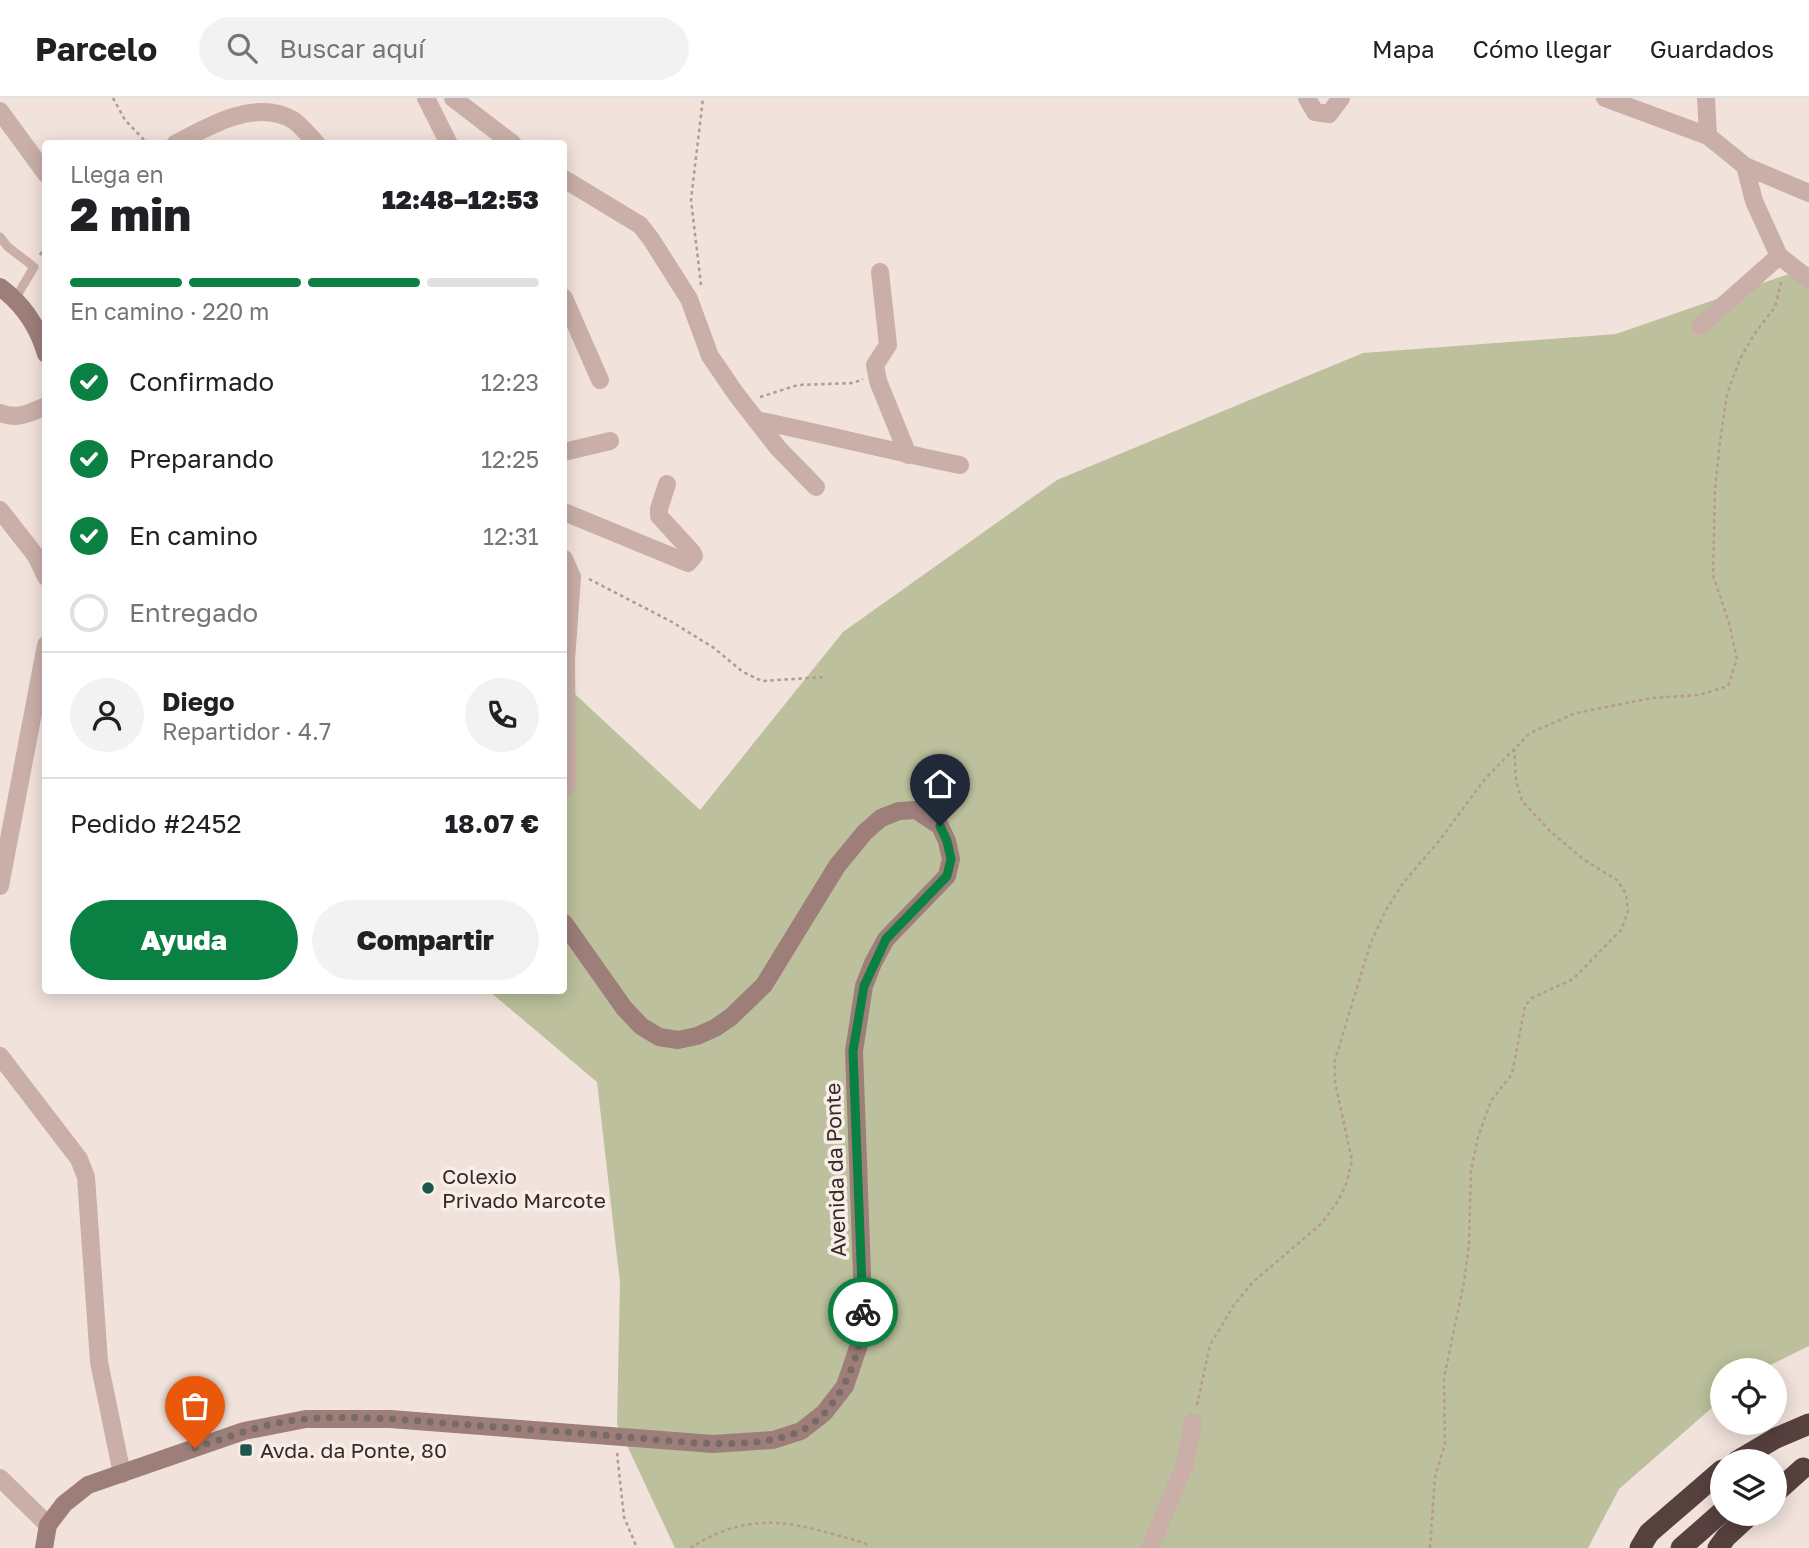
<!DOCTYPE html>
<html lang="es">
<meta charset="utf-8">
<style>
:root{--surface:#fff;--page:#f2f2f2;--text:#202124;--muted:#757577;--line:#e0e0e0;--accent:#0b8043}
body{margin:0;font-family:"Golos Text",sans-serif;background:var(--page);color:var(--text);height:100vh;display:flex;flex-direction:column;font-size:26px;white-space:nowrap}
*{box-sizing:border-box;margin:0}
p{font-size:23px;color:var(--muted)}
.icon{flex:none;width:38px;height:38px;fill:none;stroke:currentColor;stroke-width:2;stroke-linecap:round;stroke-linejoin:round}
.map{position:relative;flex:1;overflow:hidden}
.drawer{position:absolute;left:42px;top:42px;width:525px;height:854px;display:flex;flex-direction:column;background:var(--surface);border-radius:7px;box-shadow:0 4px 18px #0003}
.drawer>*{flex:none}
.controls{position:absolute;left:1710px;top:1260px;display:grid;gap:14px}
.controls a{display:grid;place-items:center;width:77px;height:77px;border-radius:50%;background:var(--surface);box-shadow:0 4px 18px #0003;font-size:35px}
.pin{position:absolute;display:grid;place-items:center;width:60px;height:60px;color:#fff;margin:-72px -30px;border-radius:50% 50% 50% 0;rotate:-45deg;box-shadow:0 0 7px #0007}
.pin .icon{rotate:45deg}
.courier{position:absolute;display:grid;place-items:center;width:70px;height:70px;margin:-35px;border:5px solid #0b8043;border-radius:50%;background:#fff;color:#222;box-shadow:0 2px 9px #0007}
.headline em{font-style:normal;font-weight:800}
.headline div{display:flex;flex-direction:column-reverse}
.headline{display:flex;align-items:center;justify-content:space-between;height:119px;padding:0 28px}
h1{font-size:46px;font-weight:800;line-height:52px}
.bar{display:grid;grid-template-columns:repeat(4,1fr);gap:10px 7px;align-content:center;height:84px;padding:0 28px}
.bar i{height:9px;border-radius:5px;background:var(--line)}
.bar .active{background:var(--accent)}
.bar p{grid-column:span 4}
.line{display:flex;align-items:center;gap:18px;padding:0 28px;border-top:2px solid var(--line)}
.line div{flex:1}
.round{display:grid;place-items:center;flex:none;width:74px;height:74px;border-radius:37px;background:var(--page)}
ol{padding:0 28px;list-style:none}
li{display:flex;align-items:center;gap:21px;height:77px}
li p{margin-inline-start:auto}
li .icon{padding:7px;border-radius:50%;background:var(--accent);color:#fff;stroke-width:4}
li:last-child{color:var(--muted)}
li i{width:38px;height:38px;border:4px solid var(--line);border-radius:50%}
.cta{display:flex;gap:14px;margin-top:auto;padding:14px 28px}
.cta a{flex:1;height:80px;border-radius:42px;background:var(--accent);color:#fff;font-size:28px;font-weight:800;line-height:80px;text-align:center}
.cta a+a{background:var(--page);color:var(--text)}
header{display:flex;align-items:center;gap:42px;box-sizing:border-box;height:98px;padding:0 35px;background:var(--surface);border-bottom:2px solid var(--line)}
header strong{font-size:33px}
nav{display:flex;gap:38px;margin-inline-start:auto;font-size:24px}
.search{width:490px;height:63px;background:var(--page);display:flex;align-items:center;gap:18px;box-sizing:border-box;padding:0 24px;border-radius:38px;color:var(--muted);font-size:26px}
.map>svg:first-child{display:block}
.green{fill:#bcc09c}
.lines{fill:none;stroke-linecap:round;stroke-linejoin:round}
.path{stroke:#b59992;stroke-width:2.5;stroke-dasharray:3.5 3.5;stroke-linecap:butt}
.lane{stroke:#c9afa8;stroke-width:9}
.street{stroke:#c9afa8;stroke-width:18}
.secondary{stroke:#9d7e79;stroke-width:18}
.highway{stroke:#57413f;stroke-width:21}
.done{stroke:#776a67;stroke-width:7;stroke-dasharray:0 12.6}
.route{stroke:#0b8043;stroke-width:9}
.poi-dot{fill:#1e564e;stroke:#f9ede8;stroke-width:2.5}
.labels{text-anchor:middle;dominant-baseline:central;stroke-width:7;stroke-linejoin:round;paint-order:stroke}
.street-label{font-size:21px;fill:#362928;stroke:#f9ede8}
.poi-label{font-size:21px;fill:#362928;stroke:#f9ede8;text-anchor:start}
</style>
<header>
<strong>Parcelo</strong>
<div class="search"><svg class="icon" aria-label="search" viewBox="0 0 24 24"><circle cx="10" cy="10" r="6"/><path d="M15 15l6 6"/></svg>Buscar aquí</div>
<nav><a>Mapa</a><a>Cómo llegar</a><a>Guardados</a></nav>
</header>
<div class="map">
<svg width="1809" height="1450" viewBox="0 0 1809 1450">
<rect width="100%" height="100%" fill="#f1e2db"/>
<path class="green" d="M1809 169V1248L1760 1272H1722V1301L1619 1391 1588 1450H675L617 1326 620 1185 597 984 489 893 564 892V586L700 712 843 534 1057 382 1363 255 1616 236Z"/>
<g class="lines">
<path class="path" d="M113 0 125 22 148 46
M40 157 46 147
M701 187 691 102 703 0
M760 299 798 287 853 285 863 281
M589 481 672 524 714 550 743 574 762 583 825 579
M1197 1307 1210 1247 1234 1207 1253 1184 1322 1125 1338 1103 1347 1084 1352 1062 1335 984V962L1370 847 1386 812 1403 785 1439 743 1485 681 1530 635 1576 615 1652 600 1699 597 1728 588 1737 561 1729 525 1713 477 1715 391 1720 344 1727 296 1740 261 1755 235 1775 209 1782 181
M617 1355 624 1419 637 1450
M690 1450C756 1409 796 1426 865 1445L869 1450
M1430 1450 1435 1379 1445 1346 1444 1280 1464 1184 1469 1146 1471 1073 1478 1039 1491 1003 1512 976 1525 908 1532 900 1573 881 1621 832 1628 814 1626 796 1617 782 1583 761 1552 735 1522 703 1516 682 1514 649"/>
<path class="lane" d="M0 139 8 149 34 169 15 201"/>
<path class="street" d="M426 0 449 46
M453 0 513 46
M1307 0 1315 14 1329 16 1341 0
M1605 0 1708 38 1745 68 1809 95
M1706 0 1708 38
M0 13 46 76
M175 46C208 28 256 0 293 22 302 28 309 38 317 46
M1745 68 1754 103 1779 158 1809 181
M564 81 640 127 651 141 689 201 710 258 736 296 778 350 816 389
M880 174 888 247 875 267 878 283 908 357
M564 200 600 282
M1700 228 1779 158
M0 315C18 322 29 315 46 308
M756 322C824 336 891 353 960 367
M564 354 610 343
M0 412 36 458 46 479
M564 414 688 465 694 458 692 454 659 418V411L667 386
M564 461 572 479 566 561 567 685 564 692
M0 788 46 547
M0 958 79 1061 86 1079 99 1264 122 1376
M0 1380 48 1427
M1150 1450 1185 1366 1193 1324"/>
<path class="secondary" d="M0 189C23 206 38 228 46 256
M44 1450 48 1427 64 1406 88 1387 244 1333 306 1321H390L713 1346 773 1342 801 1333 824 1315 845 1288 864 1232 854 953 864 888 873 865 886 841 947 778 951 761 947 743 940 728 916 712 899 713 881 720 865 734 837 768 764 887 731 919 715 930 697 938 678 942 659 939 641 928 624 910 564 825"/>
<path class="highway" d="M1737 1363 1776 1340 1809 1326
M1774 1396 1803 1370
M1640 1450 1649 1435 1722 1372
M1681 1450 1722 1414
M1718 1450 1726 1439 1751 1416"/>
</g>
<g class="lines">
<path class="done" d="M195 1350C231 1338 270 1323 308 1321 357 1317 407 1322 456 1326 512 1330 569 1334 625 1339 677 1343 750 1354 798 1334 838 1318 864 1254 863 1214"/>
<path class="route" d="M863 1214 853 953 864 888 886 841 947 778 951 761 947 743 940 728"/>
</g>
<g class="poi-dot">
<circle cx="428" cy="1090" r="7"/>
<rect x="239" y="1345" width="14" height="14" rx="3.5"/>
</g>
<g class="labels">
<g class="street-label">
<text transform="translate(835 1072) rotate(-92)">Avenida da Ponte</text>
</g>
<g class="poi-label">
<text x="442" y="1078">Colexio<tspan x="442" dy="24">Privado Marcote</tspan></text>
<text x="260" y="1352">Avda. da Ponte, 80</text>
</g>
</g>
</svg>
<div class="controls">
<a><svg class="icon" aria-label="locate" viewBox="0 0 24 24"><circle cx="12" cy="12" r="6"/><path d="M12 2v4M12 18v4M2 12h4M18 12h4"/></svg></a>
<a><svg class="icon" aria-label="layers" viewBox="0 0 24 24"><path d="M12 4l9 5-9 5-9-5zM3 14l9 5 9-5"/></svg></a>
</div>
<div class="pin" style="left:195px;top:1350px;background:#ea580c"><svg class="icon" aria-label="bag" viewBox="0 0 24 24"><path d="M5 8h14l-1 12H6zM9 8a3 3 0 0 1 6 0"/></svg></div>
<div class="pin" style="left:940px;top:728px;background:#1f2937"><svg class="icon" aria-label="home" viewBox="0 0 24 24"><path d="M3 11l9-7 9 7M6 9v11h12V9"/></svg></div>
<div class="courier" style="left:863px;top:1214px"><svg class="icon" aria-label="bike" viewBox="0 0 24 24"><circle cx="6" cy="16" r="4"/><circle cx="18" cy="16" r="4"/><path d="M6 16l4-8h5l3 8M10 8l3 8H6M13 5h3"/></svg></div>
<section class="drawer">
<div class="headline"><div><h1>2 min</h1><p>Llega en</p></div><em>12:48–12:53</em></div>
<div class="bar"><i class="active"></i><i class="active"></i><i class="active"></i><i></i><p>En camino · 220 m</p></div>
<ol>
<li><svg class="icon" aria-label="check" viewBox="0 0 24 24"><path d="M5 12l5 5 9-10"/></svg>Confirmado<p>12:23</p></li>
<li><svg class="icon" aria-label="check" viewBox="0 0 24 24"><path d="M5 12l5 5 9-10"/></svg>Preparando<p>12:25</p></li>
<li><svg class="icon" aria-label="check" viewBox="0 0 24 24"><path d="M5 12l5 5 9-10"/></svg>En camino<p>12:31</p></li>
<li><i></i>Entregado</li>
</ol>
<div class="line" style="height:126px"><a class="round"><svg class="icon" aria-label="person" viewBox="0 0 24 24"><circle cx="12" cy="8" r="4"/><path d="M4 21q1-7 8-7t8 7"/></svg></a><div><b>Diego</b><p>Repartidor · 4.7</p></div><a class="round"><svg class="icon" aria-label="phone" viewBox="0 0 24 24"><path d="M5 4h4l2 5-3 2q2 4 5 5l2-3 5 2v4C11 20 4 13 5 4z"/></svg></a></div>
<div class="line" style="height:91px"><div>Pedido #2452</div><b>18.07 €</b></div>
<div class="cta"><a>Ayuda</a><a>Compartir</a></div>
</section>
</div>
